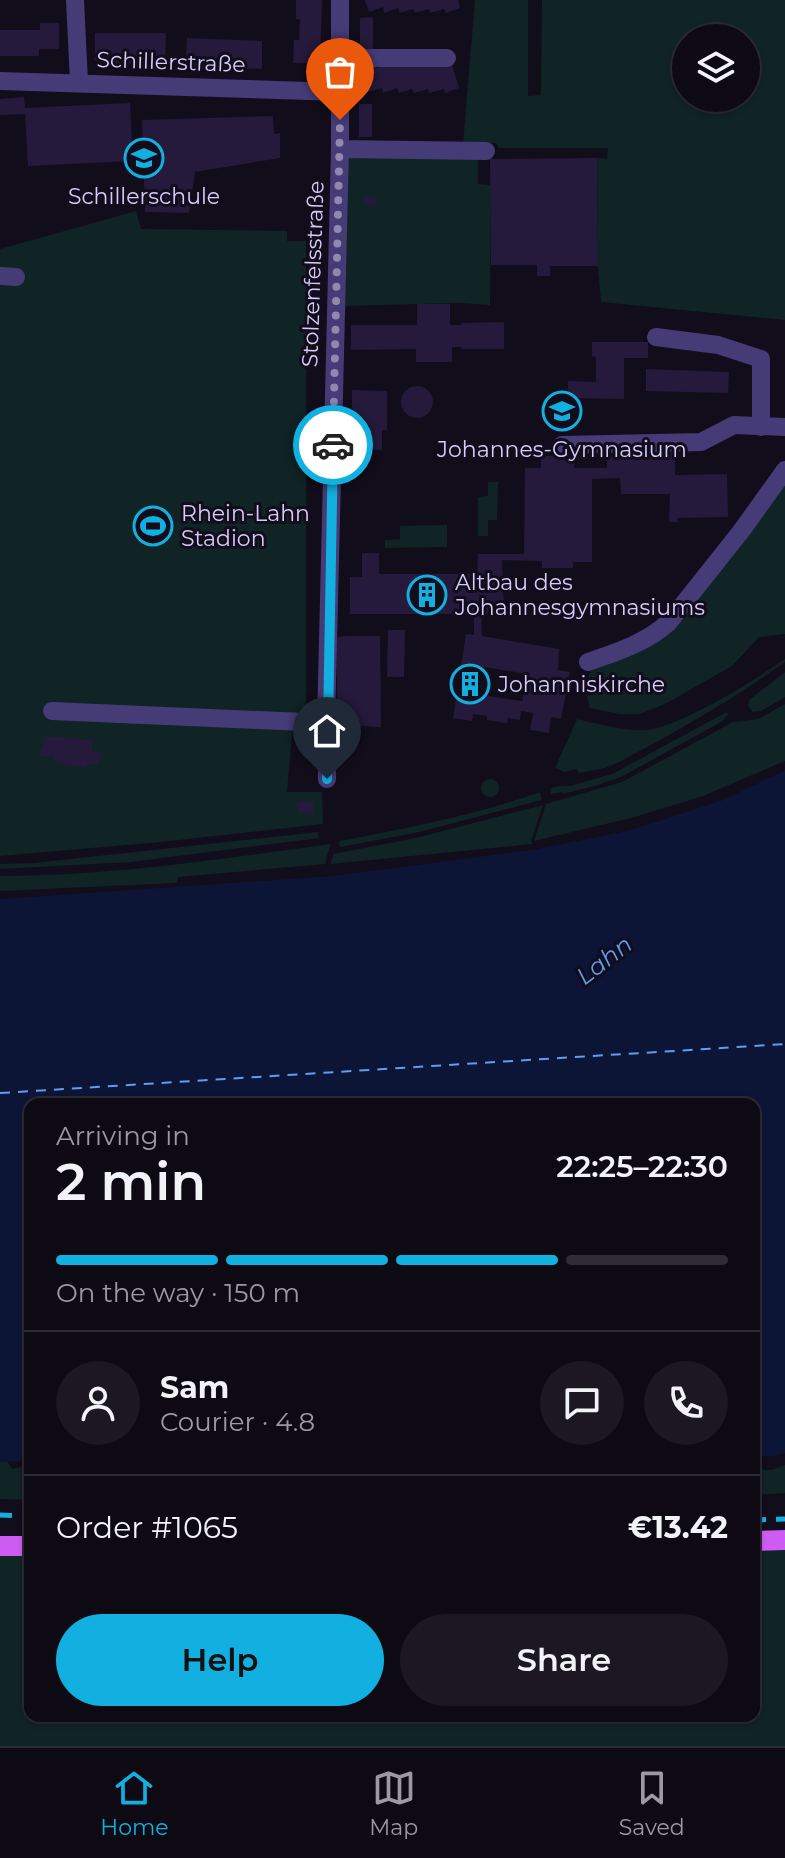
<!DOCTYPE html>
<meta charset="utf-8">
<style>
:root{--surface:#0d0a14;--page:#1b1822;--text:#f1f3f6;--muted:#9a9aa0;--line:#2d2b34;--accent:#12b0e0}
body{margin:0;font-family:Montserrat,sans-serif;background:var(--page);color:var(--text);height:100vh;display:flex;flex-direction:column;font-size:30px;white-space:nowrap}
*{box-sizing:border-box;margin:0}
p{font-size:26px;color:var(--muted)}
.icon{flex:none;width:44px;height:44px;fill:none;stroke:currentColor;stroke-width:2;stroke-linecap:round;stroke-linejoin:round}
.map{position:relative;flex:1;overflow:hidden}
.drawer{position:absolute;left:24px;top:1098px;width:736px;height:624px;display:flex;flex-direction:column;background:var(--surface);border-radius:16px;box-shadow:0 2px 6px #0004,0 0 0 2px var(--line)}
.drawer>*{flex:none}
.tools{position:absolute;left:672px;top:24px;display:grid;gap:16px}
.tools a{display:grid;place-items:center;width:88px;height:88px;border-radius:50%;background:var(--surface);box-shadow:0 2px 6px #0004,0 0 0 2px var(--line);font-size:40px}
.pin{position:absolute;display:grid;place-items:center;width:68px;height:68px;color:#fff;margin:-82px -34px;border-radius:50% 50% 50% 0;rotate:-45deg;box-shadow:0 0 8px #0007}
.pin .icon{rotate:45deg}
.courier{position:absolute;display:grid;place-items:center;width:80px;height:80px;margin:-40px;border:6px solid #12b0e0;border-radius:50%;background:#fff;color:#222;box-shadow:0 2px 10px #0007}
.headline em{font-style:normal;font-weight:600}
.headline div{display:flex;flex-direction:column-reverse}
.headline{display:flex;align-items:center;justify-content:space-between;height:136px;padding:0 32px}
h1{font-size:52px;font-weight:600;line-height:60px}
.bar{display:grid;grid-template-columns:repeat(4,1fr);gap:12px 8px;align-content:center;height:96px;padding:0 32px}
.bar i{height:10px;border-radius:6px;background:var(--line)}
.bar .active{background:var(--accent)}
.bar p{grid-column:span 4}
.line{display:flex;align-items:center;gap:20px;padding:0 32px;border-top:2px solid var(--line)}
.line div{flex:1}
.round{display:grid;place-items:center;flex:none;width:84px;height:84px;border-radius:42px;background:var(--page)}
.cta{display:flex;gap:16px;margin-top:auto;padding:16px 32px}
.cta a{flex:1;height:92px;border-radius:48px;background:var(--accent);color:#111;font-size:32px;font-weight:600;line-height:92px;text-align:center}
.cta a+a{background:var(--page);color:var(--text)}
.tab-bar{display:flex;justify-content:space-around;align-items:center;height:112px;border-top:2px solid var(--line);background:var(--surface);font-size:22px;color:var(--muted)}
.tab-bar a{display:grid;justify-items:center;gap:4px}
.tab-bar .active{color:var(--accent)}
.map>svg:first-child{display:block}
.green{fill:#102325;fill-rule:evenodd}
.water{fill:#0c1535}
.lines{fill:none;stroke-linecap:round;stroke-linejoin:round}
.ferry{stroke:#619cf3;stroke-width:2;stroke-dasharray:10 8;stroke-linecap:butt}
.building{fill:#251a3b;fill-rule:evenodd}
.minor{stroke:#453b77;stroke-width:18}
.major{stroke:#ce5bf2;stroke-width:20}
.rail{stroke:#12b0e0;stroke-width:5;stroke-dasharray:12 10;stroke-linecap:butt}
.done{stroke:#9288ad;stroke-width:8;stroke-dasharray:0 14.4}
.route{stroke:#12b0e0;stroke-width:10}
.labels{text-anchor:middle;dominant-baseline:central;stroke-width:6;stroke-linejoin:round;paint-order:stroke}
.street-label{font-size:22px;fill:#d7cbfb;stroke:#110d1b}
.poi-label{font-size:22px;fill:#d7cbfb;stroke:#110d1b;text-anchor:start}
.water-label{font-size:24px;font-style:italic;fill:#619cf3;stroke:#110d1b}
</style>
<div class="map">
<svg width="785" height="1746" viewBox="0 0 785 1746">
<rect width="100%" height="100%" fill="#110d1b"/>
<path class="green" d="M475 0H528V96L541 95 542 0H785V320L601 302 598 266 597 158 607 159 608 148H499L496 143 463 144ZM686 38H746V98H686Z
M348 155 478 156V184L491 185 490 305 459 303 342 306Z
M136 211 141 229 287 231V241H306V732L292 733 287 792H322L323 824 161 842 0 856V249Z
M785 481V634L759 637 732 666 667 703 640 714H619L590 708 587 697 591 695 592 681H587L591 670 641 648Z
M488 482H498L497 520H488V536H478V497L488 496Z
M447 525V547L385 548V540L400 539V526Z
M785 659V662C732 700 676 732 619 762L605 768 579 773 576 769 564 772 555 768 577 719C599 724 622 731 645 730 679 728 755 680 785 659Z
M785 672V697L761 711 753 712 748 706 749 700Z
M785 704V761L703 796 635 817 534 841 546 804 622 782 733 722 758 719Z
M727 712 728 715 721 722 623 776 598 785 563 794 562 792 551 794 550 789 558 786H570L612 774Z
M481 788a9 9 0 1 1 18 0a9 9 0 1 1-18 0Z
M540 792 542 800 419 832 340 847 339 841C407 828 475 815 540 792Z
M543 805 531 841 532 844 331 864 333 854 420 837Z
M318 832 319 838 131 862 0 869V864L34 863Z
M331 844 326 859V864L178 877 177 883 0 891V876C111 876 221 859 331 844Z
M7 1461 12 1469 22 1467 30 1476V1500L0 1499V1462Z
M785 1465V1493L754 1495V1469L771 1470Z
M785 1549V1746H0V1554L30 1556V1716H754V1550Z"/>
<path class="water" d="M785 770V1453L775 1456H754V1104H30V1461L0 1462V899L333 876 532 850 631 830 726 799Z"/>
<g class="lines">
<path class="ferry" d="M0 1093 785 1044"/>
</g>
<path class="building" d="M296 0H322L320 63H293L294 40H299L300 19H296Z
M365 0H458L460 8 446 13 444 9 430 13 429 9 415 13 413 9 400 13 398 8 384 13 383 7 369 12Z
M373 17V50H360V18Z
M40 23H59V49H39V56H0V30H40Z
M95 33H166L165 64 114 63V60H95Z
M187 38 262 41V69L185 67Z
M451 61 459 88 445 93 444 89 429 93 428 89 414 93 412 89 399 93 397 88 383 93 382 88 368 92 360 69 375 64 376 68 390 64 391 67 404 63Z
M24 97 25 108 130 103 133 161 28 166 25 114 0 115V99Z
M359 104H372V137H359Z
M273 116 274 134 280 133V158L195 172 189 213 145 212 142 120Z
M597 158 598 266H550V276H537V265H491L490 159Z
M376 196V205H364V197Z
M417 304H450V325H461V323L504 322V349H461V347H452V362H416V349L351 350V325H417Z
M592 342H648V358H624V399L568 398V381L596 382V357L592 356Z
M646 369 729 372 728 393 646 391Z
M401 402a16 16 0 1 1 32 0a16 16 0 1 1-32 0Z
M352 390 387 391V430H382V450L354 449 355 425H352Z
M675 452V475L727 474 728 517 677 518 678 522H669L670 494H621L620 478 592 479V562H573V568H542V561L502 560 504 613 481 614 482 636 559 649 558 670 570 672 561 719 551 717 549 733 530 730 533 713 521 711 520 720 508 718 507 723 487 720V716L473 714 472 721 453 718 466 634 474 635V614H350V577H362V553H379V574H477L478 554H524L525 468H541V456H574V468H607V457H619L620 453ZM485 667 527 674 522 701 481 695Z
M388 630H405L404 677H387Z
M348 636H380L381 727 338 725 336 637Z
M45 736 93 740 92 751 101 752 99 765 87 764 86 767 67 766 54 762V757L40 756 41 747H44Z
M298 801 313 802V814L298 813Z"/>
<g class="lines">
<path class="minor" d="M75 0 79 82
M340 58H447
M0 81 340 92
M340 149 486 151
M0 276 16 277
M656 337 718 345 761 359V427
M562 445 701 442 734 425 785 427
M588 662C617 652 646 643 669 622L742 530 785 470
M52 711 326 723
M327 779 326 723 340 149V0"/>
<path class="major" d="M754 1541 785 1540
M0 1546H30"/>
<path class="rail" d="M0 1515 30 1516
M754 1520 785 1519"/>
</g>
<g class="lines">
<path class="done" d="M333 445 340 120"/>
<path class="route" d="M327 779 333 445"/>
</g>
<defs>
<g id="school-ring" transform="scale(2)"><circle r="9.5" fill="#110d1b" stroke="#12b0e0" stroke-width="1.5"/><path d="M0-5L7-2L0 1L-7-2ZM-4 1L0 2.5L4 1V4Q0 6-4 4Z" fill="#12b0e0"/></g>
<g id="stadium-ring" transform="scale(2)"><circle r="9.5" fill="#110d1b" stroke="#12b0e0" stroke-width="1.5"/><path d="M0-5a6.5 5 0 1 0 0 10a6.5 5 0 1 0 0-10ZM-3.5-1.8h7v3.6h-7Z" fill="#12b0e0"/></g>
<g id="building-ring" transform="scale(2)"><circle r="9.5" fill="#110d1b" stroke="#12b0e0" stroke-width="1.5"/><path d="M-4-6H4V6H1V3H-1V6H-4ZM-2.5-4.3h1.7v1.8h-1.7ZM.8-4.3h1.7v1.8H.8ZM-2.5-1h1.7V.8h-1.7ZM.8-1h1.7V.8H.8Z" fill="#12b0e0"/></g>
</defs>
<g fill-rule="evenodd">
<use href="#school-ring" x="144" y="158"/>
<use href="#school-ring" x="562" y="411"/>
<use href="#stadium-ring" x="153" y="526"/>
<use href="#building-ring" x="427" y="595"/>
<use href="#building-ring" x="470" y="684"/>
</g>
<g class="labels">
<g class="street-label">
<text transform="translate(171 62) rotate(2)">Schillerstraße</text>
<text transform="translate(313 274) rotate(-88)">Stolzenfelsstraße</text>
</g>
<g class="poi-label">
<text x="144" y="196" text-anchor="middle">Schillerschule</text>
<text x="562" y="449" text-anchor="middle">Johannes-Gymnasium</text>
<text x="181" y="513">Rhein-Lahn<tspan x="181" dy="25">Stadion</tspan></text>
<text x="455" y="582">Altbau des<tspan x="455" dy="25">Johannesgymnasiums</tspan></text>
<text x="498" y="684">Johanniskirche</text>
</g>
<g class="water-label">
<text transform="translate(604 960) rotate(-38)">Lahn</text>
</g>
</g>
</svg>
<div class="tools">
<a><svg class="icon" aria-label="layers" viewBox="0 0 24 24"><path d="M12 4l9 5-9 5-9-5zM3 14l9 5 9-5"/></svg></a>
</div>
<div class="pin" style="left:340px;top:120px;background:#ea580c"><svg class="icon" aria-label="bag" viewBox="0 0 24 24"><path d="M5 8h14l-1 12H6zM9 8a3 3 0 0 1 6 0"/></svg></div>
<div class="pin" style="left:327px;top:779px;background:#1f2937"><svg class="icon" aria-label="home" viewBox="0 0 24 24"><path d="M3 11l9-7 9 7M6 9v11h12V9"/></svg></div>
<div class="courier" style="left:333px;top:445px"><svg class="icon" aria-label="car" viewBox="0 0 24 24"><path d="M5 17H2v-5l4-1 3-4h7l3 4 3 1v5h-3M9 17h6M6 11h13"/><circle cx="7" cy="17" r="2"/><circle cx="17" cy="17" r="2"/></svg></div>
<section class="drawer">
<div class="headline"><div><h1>2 min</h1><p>Arriving in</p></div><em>22:25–22:30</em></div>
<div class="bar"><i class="active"></i><i class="active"></i><i class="active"></i><i></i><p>On the way · 150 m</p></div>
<div class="line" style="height:144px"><a class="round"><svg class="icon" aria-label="person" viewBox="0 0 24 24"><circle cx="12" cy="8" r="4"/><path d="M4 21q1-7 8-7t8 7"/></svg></a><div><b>Sam</b><p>Courier · 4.8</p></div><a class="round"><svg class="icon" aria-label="chat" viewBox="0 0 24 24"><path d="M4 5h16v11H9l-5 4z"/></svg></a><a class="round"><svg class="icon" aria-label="phone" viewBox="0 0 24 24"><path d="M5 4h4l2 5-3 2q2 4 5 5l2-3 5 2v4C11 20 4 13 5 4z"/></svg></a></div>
<div class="line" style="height:104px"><div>Order #1065</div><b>€13.42</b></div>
<div class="cta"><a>Help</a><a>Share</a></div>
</section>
</div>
<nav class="tab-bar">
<a class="active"><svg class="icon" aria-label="home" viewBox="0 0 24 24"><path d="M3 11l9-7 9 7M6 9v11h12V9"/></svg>Home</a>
<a><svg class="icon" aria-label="map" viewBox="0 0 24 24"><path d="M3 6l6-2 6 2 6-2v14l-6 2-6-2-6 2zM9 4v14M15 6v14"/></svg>Map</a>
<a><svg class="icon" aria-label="saved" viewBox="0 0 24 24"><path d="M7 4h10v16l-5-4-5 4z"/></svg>Saved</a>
</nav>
